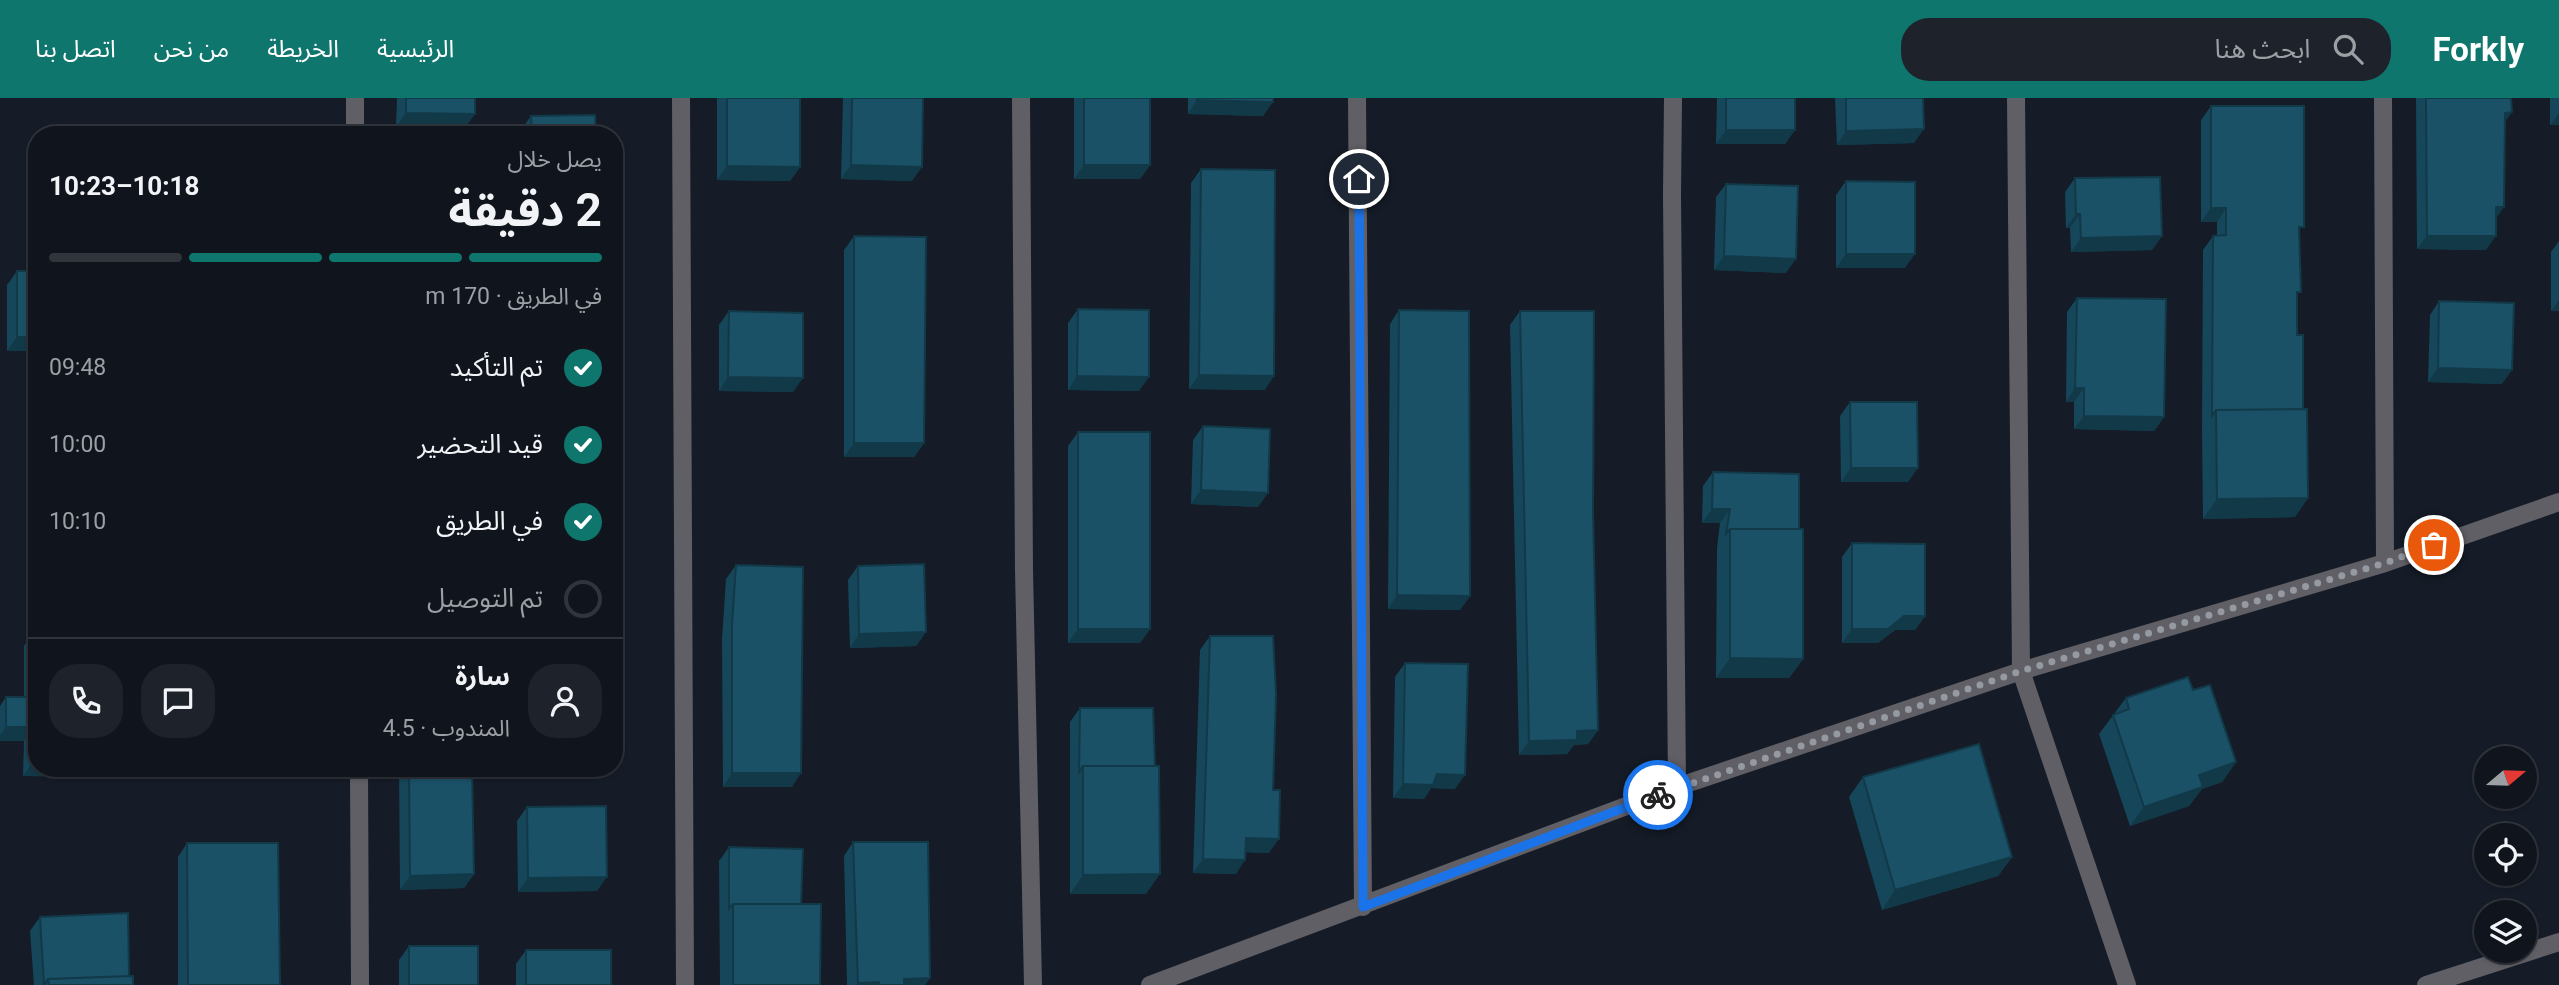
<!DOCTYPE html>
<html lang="ar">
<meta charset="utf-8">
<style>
:root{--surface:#10151d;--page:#1e222a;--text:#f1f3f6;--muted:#9c9fa4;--line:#30343b;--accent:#0f766e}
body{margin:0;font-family:Roboto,"Noto Sans Arabic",sans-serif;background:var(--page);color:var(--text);direction:rtl;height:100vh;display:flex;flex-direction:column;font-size:26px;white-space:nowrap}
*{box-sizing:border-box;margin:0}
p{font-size:23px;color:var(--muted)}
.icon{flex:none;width:38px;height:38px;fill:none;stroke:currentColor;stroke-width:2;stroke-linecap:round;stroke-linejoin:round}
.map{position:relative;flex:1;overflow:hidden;direction:ltr}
.side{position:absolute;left:28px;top:28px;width:595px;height:651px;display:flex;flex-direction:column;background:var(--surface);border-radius:28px;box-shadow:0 2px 5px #0004,0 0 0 2px var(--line);direction:rtl}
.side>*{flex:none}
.needle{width:46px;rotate:71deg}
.controls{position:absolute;left:2474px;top:648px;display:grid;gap:14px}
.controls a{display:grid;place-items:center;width:63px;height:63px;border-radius:50%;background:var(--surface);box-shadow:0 2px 5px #0004,0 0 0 2px var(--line);font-size:35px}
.pin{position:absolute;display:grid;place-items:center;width:60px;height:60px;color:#fff;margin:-30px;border:4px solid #fff;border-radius:50%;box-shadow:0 2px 7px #0007}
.courier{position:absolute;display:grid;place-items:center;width:70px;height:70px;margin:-35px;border:5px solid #1a73e8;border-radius:50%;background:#fff;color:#222;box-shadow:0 2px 9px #0007}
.headline em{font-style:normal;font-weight:700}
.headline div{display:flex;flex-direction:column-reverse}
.headline{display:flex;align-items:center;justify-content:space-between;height:119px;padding:0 21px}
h1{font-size:46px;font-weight:700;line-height:52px}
.bar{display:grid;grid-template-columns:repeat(4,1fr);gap:10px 7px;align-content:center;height:84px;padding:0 21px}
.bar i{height:9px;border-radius:5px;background:var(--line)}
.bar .active{background:var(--accent)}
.bar p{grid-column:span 4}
.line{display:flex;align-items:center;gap:18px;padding:0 21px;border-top:2px solid var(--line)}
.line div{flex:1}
.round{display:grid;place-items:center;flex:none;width:74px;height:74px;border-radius:28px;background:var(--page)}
ol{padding:0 21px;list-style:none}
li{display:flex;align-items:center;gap:21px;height:77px}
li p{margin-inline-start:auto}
li .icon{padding:7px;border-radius:50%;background:var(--accent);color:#fff;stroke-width:4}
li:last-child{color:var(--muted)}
li i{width:38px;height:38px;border:4px solid var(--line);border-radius:50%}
header{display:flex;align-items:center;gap:42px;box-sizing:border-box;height:98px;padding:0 35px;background:var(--accent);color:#fff}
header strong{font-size:33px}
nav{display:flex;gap:38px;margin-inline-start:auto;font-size:24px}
.search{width:490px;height:63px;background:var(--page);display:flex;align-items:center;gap:18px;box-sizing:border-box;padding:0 24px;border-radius:28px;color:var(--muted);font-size:26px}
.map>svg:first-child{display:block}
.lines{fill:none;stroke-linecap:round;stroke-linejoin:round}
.street{stroke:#605f66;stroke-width:18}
.wall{fill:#164659}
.shaded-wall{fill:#123948}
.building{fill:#1a5167;stroke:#123948;stroke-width:2}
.done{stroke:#9499a2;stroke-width:7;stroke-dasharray:0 12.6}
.route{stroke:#1a73e8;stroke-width:9}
</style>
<header>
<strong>Forkly</strong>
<div class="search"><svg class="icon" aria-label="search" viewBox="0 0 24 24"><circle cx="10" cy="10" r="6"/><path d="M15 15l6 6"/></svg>ابحث هنا</div>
<nav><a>الرئيسية</a><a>الخريطة</a><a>من نحن</a><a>اتصل بنا</a></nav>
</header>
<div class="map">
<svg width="2559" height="887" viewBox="0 0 2559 887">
<rect width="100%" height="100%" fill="#151c27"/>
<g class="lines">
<path class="street" d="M355 0V37
M681 0 685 887
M1021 0 1024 472 1033 887
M1357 0 1363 809
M1673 0 1672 97 1677 689
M2016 0 2021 573 2127 887
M2383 0 2385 465
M359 670 360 887
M1150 887 1677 689 2021 573 2385 465 2559 404
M2426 887 2559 844"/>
</g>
<path class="wall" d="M397 0H475L465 30 396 29Z
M717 0H800V69L790 83 717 82Z
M843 0H923L912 83 841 81Z
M1074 0H1150V67L1140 81H1074Z
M1188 0H1273L1263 18 1188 16Z
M1717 0H1795V32L1785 46H1716Z
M1835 0H1923L1914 45 1837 47Z
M2416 0H2511L2512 14 2504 24 2496 121 2486 152 2417 151Z
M2550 0H2559V27H2550Z
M2211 8 2299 135 2297 237 2303 311 2308 400 2295 419 2203 421 2202 332 2203 152 2213 138H2217V124H2201V22Z
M531 18 596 37H522L521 32Z
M1201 71 1265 292 1189 291 1191 85Z
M2075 80 2162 138 2152 152 2071 154 2070 130H2066L2065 94Z
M1846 83 1905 170H1836V97Z
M1726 86 1786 175 1714 172 1716 99Z
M854 138 924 345 914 359H844V152Z
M2559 143V213H2551V154Z
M17 173 37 253H7V187Z
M2077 200 2164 319 2154 333 2074 331V304H2066L2067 214Z
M2439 203 2502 286 2428 284 2430 217Z
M1078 211 1139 293 1068 292V225Z
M1399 212 1470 498 1460 512 1388 511 1390 226Z
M729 213 793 294 719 293V227Z
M1520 213 1593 415 1598 632 1588 646 1574 647 1567 656 1519 657 1510 227Z
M1850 304 1908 384H1841L1840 318Z
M1203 328 1258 409 1191 406 1193 342Z
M1078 334 1150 531 1140 545H1068V348Z
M1713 374 1799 431 1803 561 1789 580H1716L1717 450 1720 425H1702L1703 388Z
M1852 445 1925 518 1915 532H1895L1878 545H1842V459Z
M736 467 792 689H723L722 541 726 481Z
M858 468 926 534 916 548 850 550 848 482Z
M34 534 110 679 23 678 24 643H0V608L6 599H24V548Z
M1210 538 1269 755 1246 754 1236 776 1193 775 1200 552Z
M1405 565 1455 691 1431 690 1424 701 1393 700 1395 579Z
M2193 592 2236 664 2222 684 2202 691 2189 708 2130 728 2099 636 2126 600Z
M1080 610 1146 796H1070V624Z
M399 670H472L474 776 464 790 400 792Z
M1863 679 2012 759 1998 778 1882 812 1849 699Z
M527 709 597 793 518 794 517 723Z
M853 744 930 880 925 887H847L844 758Z
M187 745 280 887H178V759Z
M729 749 801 806 820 887H720L719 763Z
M40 819 129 878 133 887H34L30 833Z
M409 848 478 887H399V862Z
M526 852 611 887H516V866Z"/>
<path class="shaded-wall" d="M1197 2 1273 4 1263 18 1188 16Z
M2512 14 2502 28 2505 15Z
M406 15 475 16 465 30 396 29Z
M2559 15V27H2550Z
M1924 31 1914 45 1837 47 1846 33Z
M1726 32H1795L1785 46H1716Z
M851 67 922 69 912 83 841 81Z
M1084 67H1150L1140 81H1074Z
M727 68 800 69 790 83 717 82Z
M2496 109H2504L2494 123Z
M2211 110H2226L2217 124H2201Z
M2076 116H2080L2070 130H2066Z
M2162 138 2152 152 2071 154 2081 140Z
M2427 138H2496L2486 152 2417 151Z
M1846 156H1915L1905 170H1836Z
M1724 158 1796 161 1786 175 1714 172Z
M2559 202V213H2551Z
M17 239H37V253H7Z
M2438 270 2512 272 2502 286 2428 284Z
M1199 277 1274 278 1265 292 1189 291Z
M1077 278 1149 279 1139 293 1068 292Z
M728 279 803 280 793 294 719 293Z
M2075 290H2084L2074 304H2066Z
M2084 318 2164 319 2154 333 2074 331Z
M854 345H924L914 359H844Z
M1851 370H1918L1908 384H1841Z
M1201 392 1268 395 1258 409 1191 406Z
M2308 400 2295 419 2203 421 2217 401Z
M1712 411H1730L1720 425H1702Z
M1397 497 1470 498 1460 512 1388 511Z
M1904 518H1925L1915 532H1895L1878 545H1842L1852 531Z
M1078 531H1150L1140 545H1068Z
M926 534 916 548 850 550 859 536Z
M1730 560 1803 561 1789 580H1716Z
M6 629H34L24 643H0V637Z
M1598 632 1588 646 1574 647 1567 656 1519 657 1529 643 1577 633Z
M33 664H37V670H116L110 679 23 678Z
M2236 664 2222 684 2202 691 2189 708 2130 728 2144 709 2199 677Z
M732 675H801L792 689H723Z
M1437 676 1465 677 1455 691 1431 690 1424 701 1393 700 1403 686Z
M1246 740 1279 741 1269 755 1236 754Z
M2012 759 1998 778 1882 812 1895 792Z
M1203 761 1245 762 1236 776 1193 775Z
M474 776 464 790 400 792 410 778Z
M1160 776 1146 796H1070L1083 777Z
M607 779 597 793 518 794 528 780Z
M930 880 925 887H899L904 881Z
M879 884 877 887H856L858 885Z"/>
<path class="building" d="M406 0H475V16L406 15Z
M727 0H800V69L727 68Z
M852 0H923L922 69 851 67Z
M1084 0H1150V67H1084Z
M1198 0H1273V4L1197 2Z
M1726 0H1795V32H1726Z
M1846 0H1923L1924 31 1846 33Z
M2426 0H2511L2512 14 2505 15 2504 109H2496V138H2427Z
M2211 8H2304V129H2299L2301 194H2297V237H2303V311L2216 312 2212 318 2213 138 2226 137V110H2211Z
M595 17 596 37H532L531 18Z
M1201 71 1275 72 1274 278 1199 277Z
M2160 79 2162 138 2081 140 2080 116H2076L2075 80Z
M1846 83 1915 84V156H1846Z
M1726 86 1798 88 1796 161 1724 158Z
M854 138 926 139 924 345H854Z
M17 173H37V239H17Z
M2077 200 2166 201 2164 319 2084 318V290H2075Z
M2439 203 2514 205 2512 272 2438 270Z
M1078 211 1149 212V279L1077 278Z
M1399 212 1469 213 1470 498 1397 497Z
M729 213 803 215V280L728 279Z
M1520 213H1594L1593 415 1598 632 1577 633V642L1529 643Z
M1850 304H1917L1918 370H1851Z
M2307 311 2308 400 2217 401 2216 312Z
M1203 328 1270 331 1268 395 1201 392Z
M1078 334H1150V531H1078Z
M1713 374 1799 376V431H1730L1726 436 1730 411H1712Z
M1730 431H1803V561L1730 560Z
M1852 445 1925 446V518H1904L1888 531H1852Z
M924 466 926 534 859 536 858 468Z
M736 467 803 469 801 675H732V527Z
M34 534H37V664H33L34 629H6V599H34Z
M1210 538H1273L1276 596 1273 692H1280L1279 741 1246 740 1245 762 1203 761Z
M1405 565 1468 566 1465 677 1437 676 1433 687 1403 686Z
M2188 579 2193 592 2210 587 2236 664 2199 677 2203 689 2144 709 2113 617 2129 611 2126 600Z
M1080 610H1153L1155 668H1083L1079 674Z
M1979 646 2012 759 1895 792 1863 679Z
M1083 668H1159L1160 776 1083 777Z
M409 670H472L474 776 410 778Z
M606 708 607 779 528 780 527 709Z
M853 744H928L930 880 904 881V887H879V884L858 885Z
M187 745H278L280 887H188Z
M729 749 803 751 801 806H733L729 811Z
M733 806H821L820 887H733Z
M128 815 129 878 48 881 44 887 40 819Z
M409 848H478V887H409Z
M526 852H611V887H526Z
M133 878V887H49L48 881Z"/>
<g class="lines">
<path class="done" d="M1658 697 2021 573 2385 465 2434 447"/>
<path class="route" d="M1359 81 1363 809 1658 697"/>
</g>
</svg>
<div class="controls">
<a><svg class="needle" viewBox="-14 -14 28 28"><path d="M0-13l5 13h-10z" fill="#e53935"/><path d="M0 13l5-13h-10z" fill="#9c9fa4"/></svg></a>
<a><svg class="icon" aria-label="locate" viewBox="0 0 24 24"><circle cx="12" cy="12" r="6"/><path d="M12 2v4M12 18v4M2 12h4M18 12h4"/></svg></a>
<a><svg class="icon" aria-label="layers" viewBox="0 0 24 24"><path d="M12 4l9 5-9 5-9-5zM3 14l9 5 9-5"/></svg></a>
</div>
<div class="pin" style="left:2434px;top:447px;background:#ea580c"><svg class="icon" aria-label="bag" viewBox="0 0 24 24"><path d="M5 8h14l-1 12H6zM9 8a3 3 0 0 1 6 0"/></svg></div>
<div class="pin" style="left:1359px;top:81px;background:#1f2937"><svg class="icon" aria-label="home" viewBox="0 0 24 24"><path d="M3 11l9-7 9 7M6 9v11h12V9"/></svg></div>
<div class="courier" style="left:1658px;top:697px"><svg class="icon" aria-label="bike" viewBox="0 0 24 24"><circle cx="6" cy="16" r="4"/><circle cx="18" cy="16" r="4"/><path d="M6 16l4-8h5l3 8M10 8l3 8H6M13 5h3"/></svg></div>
<section class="side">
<div class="headline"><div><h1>2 دقيقة</h1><p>يصل خلال</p></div><em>10:18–10:23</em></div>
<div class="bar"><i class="active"></i><i class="active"></i><i class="active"></i><i></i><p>في الطريق · 170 m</p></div>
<ol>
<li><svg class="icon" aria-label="check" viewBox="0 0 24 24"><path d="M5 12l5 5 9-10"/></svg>تم التأكيد<p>09:48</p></li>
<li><svg class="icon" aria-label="check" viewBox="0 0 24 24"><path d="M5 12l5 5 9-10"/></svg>قيد التحضير<p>10:00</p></li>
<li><svg class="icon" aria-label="check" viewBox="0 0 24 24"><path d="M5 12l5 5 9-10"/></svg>في الطريق<p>10:10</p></li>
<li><i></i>تم التوصيل</li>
</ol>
<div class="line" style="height:126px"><a class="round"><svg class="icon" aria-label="person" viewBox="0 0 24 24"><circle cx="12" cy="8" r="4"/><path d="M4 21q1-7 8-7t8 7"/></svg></a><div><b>سارة</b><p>المندوب · 4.5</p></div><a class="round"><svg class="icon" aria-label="chat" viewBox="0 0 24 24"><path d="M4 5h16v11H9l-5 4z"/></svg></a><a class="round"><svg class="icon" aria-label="phone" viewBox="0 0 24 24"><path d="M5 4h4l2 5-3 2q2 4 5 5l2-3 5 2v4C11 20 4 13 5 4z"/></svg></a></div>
</section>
</div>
